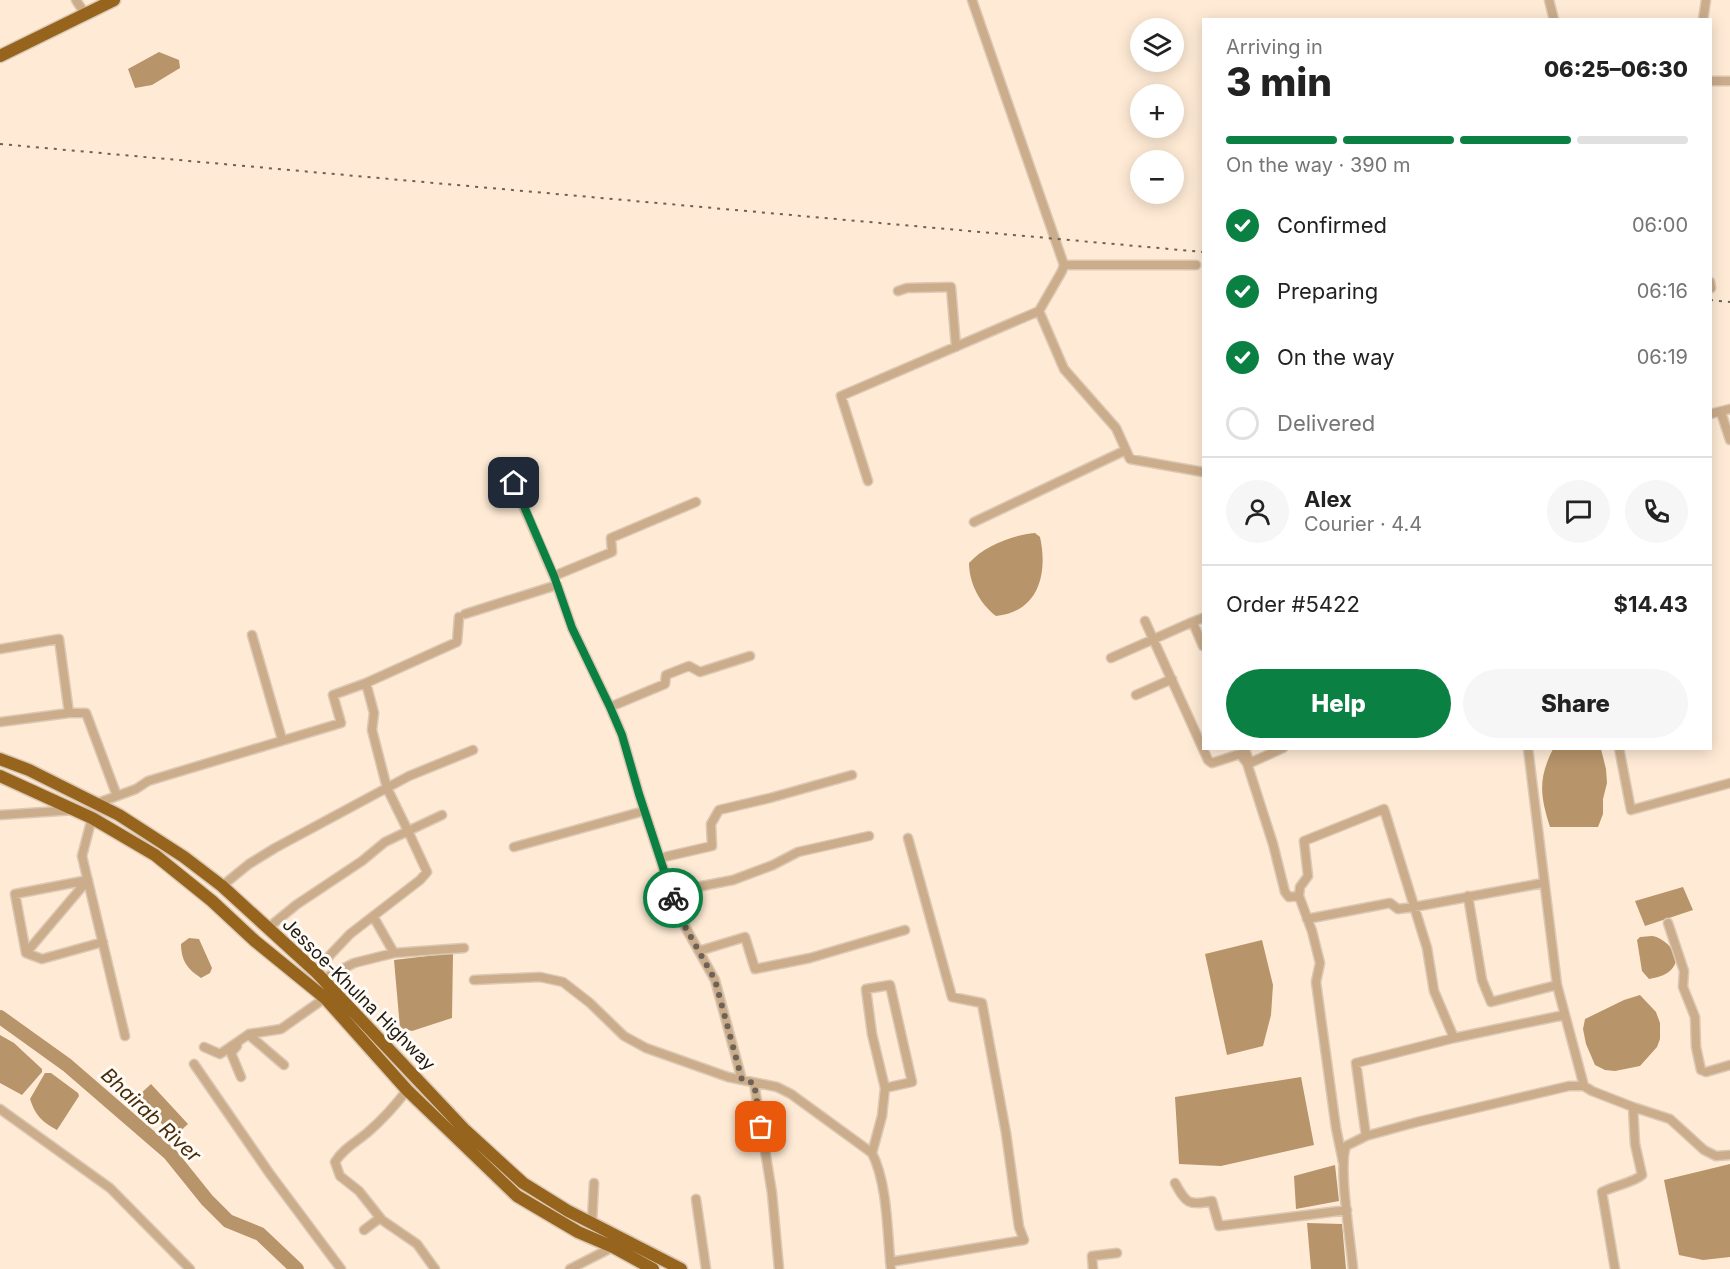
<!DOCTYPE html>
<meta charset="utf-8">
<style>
:root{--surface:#fff;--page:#f6f6f6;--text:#222;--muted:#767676;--line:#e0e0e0;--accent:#0b8043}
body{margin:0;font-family:Inter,sans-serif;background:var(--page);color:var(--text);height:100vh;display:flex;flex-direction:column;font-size:22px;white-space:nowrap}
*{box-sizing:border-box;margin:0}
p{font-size:20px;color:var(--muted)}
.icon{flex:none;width:33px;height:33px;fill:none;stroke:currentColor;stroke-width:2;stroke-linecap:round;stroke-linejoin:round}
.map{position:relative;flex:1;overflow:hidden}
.panel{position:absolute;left:1202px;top:18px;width:510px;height:732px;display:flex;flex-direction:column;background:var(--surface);border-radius:0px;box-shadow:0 3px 15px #0003}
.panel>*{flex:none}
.controls{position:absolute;left:1130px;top:18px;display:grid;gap:12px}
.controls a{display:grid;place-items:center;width:54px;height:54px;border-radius:50%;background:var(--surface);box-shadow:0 3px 15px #0003;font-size:30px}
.pin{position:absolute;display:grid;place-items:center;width:51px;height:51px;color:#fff;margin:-26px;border-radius:12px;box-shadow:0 3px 9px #0006}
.courier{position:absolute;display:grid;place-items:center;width:60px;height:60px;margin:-30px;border:4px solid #0b8043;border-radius:50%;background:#fff;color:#222;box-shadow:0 2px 8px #0007}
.headline em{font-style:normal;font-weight:800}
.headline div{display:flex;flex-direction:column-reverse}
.headline{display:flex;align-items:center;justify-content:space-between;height:102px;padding:0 24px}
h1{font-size:39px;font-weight:800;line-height:45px}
.bar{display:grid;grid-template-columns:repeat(4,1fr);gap:9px 6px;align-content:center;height:72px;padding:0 24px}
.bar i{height:8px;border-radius:4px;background:var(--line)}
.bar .on{background:var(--accent)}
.bar p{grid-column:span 4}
.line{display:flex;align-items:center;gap:15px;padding:0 24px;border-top:2px solid var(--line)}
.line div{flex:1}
.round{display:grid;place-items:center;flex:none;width:63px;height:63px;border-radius:32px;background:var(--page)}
ol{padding:0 24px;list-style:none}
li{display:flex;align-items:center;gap:18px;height:66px}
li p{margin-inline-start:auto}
li .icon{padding:6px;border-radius:50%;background:var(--accent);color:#fff;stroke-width:4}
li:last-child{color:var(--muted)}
li i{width:33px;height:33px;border:3px solid var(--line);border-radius:50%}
.cta{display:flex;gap:12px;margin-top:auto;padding:12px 24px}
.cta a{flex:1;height:69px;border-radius:36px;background:var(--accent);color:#fff;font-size:24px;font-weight:800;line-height:69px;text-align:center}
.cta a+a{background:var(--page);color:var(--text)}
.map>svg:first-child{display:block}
.water{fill:#b7946a}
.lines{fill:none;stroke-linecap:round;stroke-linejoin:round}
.river{stroke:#b7946a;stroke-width:14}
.minor-casing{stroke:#dbc9b6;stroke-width:11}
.highway-casing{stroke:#dbc9b6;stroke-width:15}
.minor{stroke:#ccad8b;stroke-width:8}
.highway{stroke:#96641d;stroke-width:12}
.rail{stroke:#6c6154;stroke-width:2;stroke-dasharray:3 6;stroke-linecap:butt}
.done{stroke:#6e6256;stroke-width:6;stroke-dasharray:0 10.8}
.route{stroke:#0b8043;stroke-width:8}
.labels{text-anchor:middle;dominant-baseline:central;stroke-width:6;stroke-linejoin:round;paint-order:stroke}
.street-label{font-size:18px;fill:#201911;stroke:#fffbf6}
.water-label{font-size:20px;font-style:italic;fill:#462c09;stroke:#fffbf6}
</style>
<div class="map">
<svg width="1730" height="1269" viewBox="0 0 1730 1269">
<rect width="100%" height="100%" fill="#ffebd5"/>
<path class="water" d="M159 52 179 60 180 68 152 85 135 88 128 69Z
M1035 533 1040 537C1048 573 1039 612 996 616 980 604 969 583 969 563 984 546 1012 535 1035 533Z
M1553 749H1601L1606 769 1607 783 1603 799V814L1598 827H1550C1540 795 1538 779 1553 749Z
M1683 887 1693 910 1645 926 1635 901Z
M1652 936C1663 937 1682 954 1674 966 1669 975 1658 977 1649 979L1642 971 1637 940 1640 937Z
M189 938 199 939 212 968 210 973 201 978C187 969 181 960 181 944Z
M1262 940 1273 985 1271 1015 1263 1046 1227 1055 1205 954Z
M453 953 452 1018 412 1031 400 1028 394 960Z
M1640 995 1656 1012 1660 1023V1039L1657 1047 1640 1066 1615 1071 1605 1070 1595 1065 1586 1044 1583 1029 1585 1019 1624 1000Z
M0 1035 14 1043 42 1069V1072L22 1095 0 1083Z
M45 1073H51L78 1093 79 1096 57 1130C42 1122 35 1115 30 1099Z
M1301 1077 1314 1145 1221 1166 1179 1164 1175 1097Z
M151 1084 188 1124 174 1137 137 1097Z
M1730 1164V1257L1703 1260 1679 1255 1664 1180Z
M1335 1165 1339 1201 1296 1209 1294 1176Z
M1307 1223 1342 1224 1346 1269H1311Z"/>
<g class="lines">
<path class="river" d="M0 1017 67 1065 170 1154 207 1200 228 1221 260 1234 297 1269"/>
<g class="minor-casing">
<path id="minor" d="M76 0 85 14
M972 0 1064 265 1062 271 1039 311 1064 369 1116 428 1130 459 1203 472
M1549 0 1554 20
M1703 20 1706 0
M1710 81H1730
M1064 265H1196
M1710 282 1711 288
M898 291 907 288 951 287 956 347
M1721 412 1730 440
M1710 414 1730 409
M505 464 555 579
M868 481 841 396 1039 311
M974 522 1126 450
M554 576 612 552 611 538 696 502
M465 614 557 585 572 628 610 707 622 735 639 794 678 914 715 980 742 1080
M1145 621 1208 760 1212 763 1240 754 1247 763 1273 844 1285 892 1289 897 1299 896
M1190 623 1203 618
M252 635 282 739
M0 649 59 639 69 713H86L117 796
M1111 658 1190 623 1194 625 1203 646
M1136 695 1172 679
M610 707 665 684 666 675 689 666 700 672 750 656
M0 722 69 713
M1244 748 1250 763 1283 748
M1528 748 1557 985 1584 1086
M1619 748 1631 810 1730 783
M95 804 136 789 148 781 341 723 333 695 366 683
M0 815 74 810
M442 815 408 831 387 788 372 730 374 713 366 683 457 642 459 617
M92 818 82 856 125 1036
M514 847 644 811
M660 858 712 846 711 824 719 810 770 798 852 775
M88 880 15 894 26 953 42 959 103 942
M222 886 249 864 275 848 409 776 473 750
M671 892 733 880 773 865 798 852 869 836
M1468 896 1482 980 1491 1002 1557 985
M373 916 394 953
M1307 919 1390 903 1398 909 1414 907 1543 883
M1668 923 1684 971 1683 987 1695 1017 1696 1047 1701 1070 1706 1072 1730 1065
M268 928 296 905 362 861 385 842 408 831 427 872 420 880 350 934 315 971
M699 951 745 937 755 969 810 958 905 930
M26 953 87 881
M327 977 354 963 394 953 464 948
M474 980 540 977 563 982 590 1003 624 1036 646 1048 728 1077 777 1087 791 1094 872 1153C888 1185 887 1233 891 1269
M249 1035 284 1065
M1454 1038 1564 1015
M237 1046 231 1053 241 1077
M204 1047 220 1054 249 1034 281 1029 325 998
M194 1064 270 1174 341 1269
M754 1083 772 1193 779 1269
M407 1090C395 1106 382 1120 367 1133 356 1142 343 1149 335 1162L340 1176 359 1191 382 1220 417 1244 435 1269
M0 1109 110 1188 190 1269
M872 1153 882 1116 885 1088 872 1034 866 989 890 985 912 1082 885 1088
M1343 1162 1336 1128 1316 982 1320 963 1312 931 1299 896 1300 887 1308 876 1304 841 1384 809 1427 948 1434 991 1454 1038 1356 1063 1366 1136
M1175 1183C1186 1203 1188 1206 1212 1201L1219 1226 1347 1210
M696 1199 706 1269
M592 1222 594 1183
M364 1230 380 1218
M890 1262 1024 1240 1019 1227 1006 1133 982 1003 952 997 908 838
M570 1269 613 1247
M1093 1269 1092 1256 1117 1253
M1353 1269C1351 1242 1338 1168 1346 1146L1366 1136 1417 1122 1569 1086H1584L1592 1091 1633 1107 1670 1119 1704 1150 1716 1156 1730 1155
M1615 1269 1602 1192C1613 1186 1635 1182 1642 1175L1635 1144 1633 1107"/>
</g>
<g class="highway-casing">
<path id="highway" d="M0 56 114 0
M0 759 29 770 119 815 184 857 222 886 315 971 465 1130 523 1183 568 1211 681 1269
M0 776 92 818 155 855 212 901 255 941 325 998 407 1090 517 1196 578 1232 613 1247 653 1269"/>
</g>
<use href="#minor" class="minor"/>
<use href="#highway" class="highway"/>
<path class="rail" d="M0 144 1203 252
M1710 300 1730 302"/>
</g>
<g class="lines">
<path class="done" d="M673 898 678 914 715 980 742 1080 754 1083 761 1127"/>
<path class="route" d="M514 483 554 576 572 628 610 707 622 735 639 794 673 898"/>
</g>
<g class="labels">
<g class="street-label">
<text transform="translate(359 994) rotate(45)">Jessoe-Khulna Highway</text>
</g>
<g class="water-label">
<text transform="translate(151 1115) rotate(43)">Bhairab River</text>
</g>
</g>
</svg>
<div class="controls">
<a><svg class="icon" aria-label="layers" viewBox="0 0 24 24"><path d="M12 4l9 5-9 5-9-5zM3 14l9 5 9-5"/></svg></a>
<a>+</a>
<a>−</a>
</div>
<div class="pin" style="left:761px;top:1127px;background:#ea580c"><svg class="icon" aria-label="bag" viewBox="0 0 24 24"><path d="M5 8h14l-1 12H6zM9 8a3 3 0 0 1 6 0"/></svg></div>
<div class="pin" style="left:514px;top:483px;background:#1f2937"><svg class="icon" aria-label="home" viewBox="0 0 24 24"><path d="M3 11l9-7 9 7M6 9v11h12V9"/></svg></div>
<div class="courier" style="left:673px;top:898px"><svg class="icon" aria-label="bike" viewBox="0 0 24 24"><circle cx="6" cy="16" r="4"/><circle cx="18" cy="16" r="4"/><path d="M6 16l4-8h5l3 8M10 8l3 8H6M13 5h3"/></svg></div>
<section class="panel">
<div class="headline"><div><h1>3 min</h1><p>Arriving in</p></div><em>06:25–06:30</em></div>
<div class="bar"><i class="on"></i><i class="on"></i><i class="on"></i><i></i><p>On the way · 390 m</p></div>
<ol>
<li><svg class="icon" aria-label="check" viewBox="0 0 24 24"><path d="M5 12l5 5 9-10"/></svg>Confirmed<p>06:00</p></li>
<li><svg class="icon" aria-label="check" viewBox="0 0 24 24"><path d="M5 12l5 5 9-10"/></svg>Preparing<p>06:16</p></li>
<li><svg class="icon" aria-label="check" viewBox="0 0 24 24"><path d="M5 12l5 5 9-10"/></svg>On the way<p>06:19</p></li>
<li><i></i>Delivered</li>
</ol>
<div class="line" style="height:108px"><a class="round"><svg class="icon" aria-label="person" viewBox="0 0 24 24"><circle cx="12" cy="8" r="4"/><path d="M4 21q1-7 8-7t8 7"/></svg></a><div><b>Alex</b><p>Courier · 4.4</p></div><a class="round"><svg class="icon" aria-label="chat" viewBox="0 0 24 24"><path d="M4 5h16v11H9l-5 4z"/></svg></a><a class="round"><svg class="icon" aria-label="phone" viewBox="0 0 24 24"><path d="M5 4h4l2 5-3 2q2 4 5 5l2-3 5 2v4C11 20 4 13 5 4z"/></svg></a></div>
<div class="line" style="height:78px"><div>Order #5422</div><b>$14.43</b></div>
<div class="cta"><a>Help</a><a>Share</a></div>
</section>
</div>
